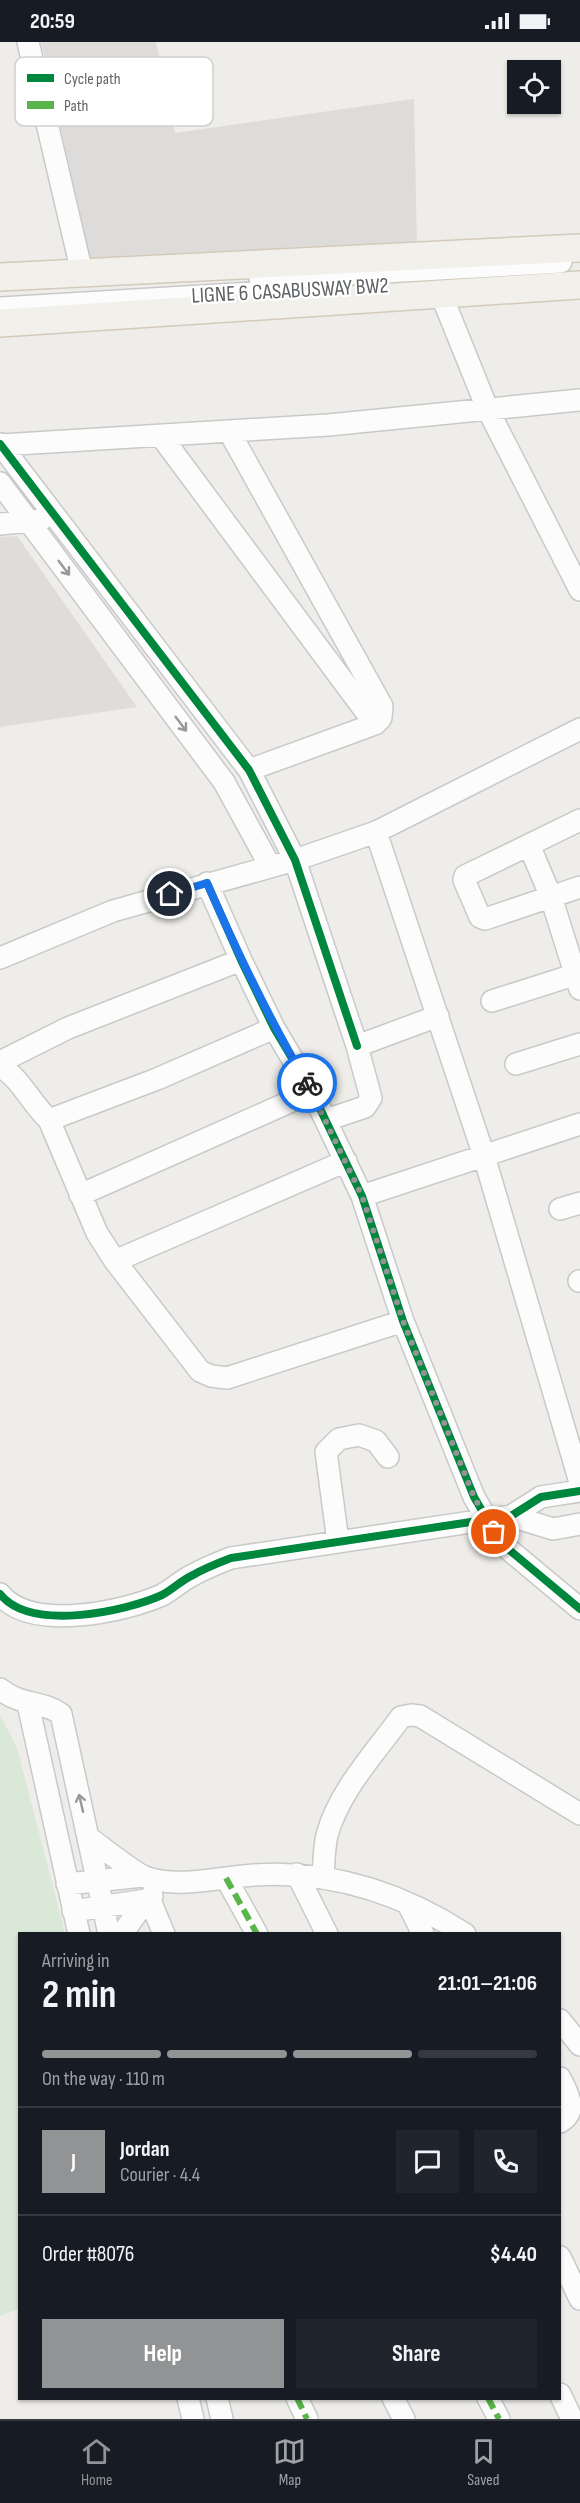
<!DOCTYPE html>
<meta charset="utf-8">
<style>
:root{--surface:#171b24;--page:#20242c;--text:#f1f3f6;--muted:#9ea1a6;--line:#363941;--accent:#919394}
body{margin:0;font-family:"Sofia Sans Condensed",sans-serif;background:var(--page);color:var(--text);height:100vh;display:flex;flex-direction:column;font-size:22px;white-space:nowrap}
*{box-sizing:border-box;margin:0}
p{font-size:20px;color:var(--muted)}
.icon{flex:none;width:33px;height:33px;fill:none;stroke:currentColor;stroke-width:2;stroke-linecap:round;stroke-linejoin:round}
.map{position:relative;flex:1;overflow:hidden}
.side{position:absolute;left:18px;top:1890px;width:543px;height:468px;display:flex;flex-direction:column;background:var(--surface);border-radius:0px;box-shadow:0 2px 4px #0004}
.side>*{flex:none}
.buttons{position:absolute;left:507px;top:18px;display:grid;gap:12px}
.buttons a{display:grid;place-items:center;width:54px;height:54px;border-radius:0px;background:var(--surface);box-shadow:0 2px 4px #0004;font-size:30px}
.pin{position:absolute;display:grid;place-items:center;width:51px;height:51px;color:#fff;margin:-26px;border:3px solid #fff;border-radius:50%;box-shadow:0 2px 6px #0007}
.courier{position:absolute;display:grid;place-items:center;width:60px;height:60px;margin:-30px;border:4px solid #1a73e8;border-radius:50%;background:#fff;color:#222;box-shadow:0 2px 8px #0007}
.headline em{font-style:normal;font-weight:700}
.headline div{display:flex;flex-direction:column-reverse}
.headline{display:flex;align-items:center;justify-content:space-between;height:102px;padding:0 24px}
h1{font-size:39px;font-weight:700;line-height:45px}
.bar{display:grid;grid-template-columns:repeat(4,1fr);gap:9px 6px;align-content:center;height:72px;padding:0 24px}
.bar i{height:8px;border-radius:4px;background:var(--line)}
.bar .selected{background:var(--accent)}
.bar p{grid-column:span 4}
.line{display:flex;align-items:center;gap:15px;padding:0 24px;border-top:2px solid var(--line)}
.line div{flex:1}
.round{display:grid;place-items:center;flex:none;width:63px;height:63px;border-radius:0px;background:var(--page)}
.button{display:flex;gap:12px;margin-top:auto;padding:12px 24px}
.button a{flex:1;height:69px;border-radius:0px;background:var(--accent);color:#fff;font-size:24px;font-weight:700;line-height:69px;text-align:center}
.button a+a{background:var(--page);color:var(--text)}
.status{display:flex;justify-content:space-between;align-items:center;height:42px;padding:0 30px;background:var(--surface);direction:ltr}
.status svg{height:16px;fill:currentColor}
.dock{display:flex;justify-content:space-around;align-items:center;height:84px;border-top:2px solid var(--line);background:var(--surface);font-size:16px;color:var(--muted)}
.dock a{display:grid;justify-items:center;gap:3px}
.dock .selected{color:var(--accent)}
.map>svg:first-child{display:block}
.industrial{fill:#dedcda}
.education{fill:#dfddda}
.green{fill:#dae8d7}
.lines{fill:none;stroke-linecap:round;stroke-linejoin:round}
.minor-casing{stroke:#c9c9c9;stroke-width:24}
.major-casing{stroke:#d3cbba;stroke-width:30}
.minor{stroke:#fcfcfc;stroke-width:21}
.major{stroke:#f2f0ea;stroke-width:27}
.quiet{stroke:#58b549;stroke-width:6;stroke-dasharray:12 6;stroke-linecap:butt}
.cycleway-casing{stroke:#fff;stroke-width:11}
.cycleway{stroke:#00873e;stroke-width:8}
.oneway{stroke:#96999a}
.done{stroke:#919394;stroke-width:6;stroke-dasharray:0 10.8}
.route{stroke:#1a73e8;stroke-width:8}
.labels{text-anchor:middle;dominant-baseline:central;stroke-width:4.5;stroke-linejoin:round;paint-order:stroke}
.street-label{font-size:22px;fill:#5f6366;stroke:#fff}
.key{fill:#fff;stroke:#cfd0d1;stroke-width:1.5}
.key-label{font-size:16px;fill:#5f6366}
</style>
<div class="status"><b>20:59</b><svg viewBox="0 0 49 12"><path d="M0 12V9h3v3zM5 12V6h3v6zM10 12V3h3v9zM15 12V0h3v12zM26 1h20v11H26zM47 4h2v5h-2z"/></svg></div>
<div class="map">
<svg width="580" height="2377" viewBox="0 0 580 2377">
<rect width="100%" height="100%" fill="#eeedea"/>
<path class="industrial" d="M41 0H156L175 91 414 57 417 207 94 233Z"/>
<path class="education" d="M17 494 137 665 0 685V495Z"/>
<path class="green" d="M0 1673 17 1706 65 1891 20 1892 19 2267 0 2274Z"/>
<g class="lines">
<g class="minor-casing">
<path id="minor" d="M28 0 82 231
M260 237 561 220
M441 252 487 366 580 548
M0 266 284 249
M230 391 382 664 381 676 375 682 249 728
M161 394 375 682
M0 402 249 728 295 818 357 1004
M0 403 328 383 580 358
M0 441 224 740 270 824
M0 482 41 478
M580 778 465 834 464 838 480 875 485 877 580 845
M376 790 484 1114 580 1440
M529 803 551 855 580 947
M207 841 241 918 274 986 312 1050 362 1154 403 1279 474 1455 501 1501 580 1567
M0 916 113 869 295 818 376 790 580 687
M492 959 580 931
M0 1020 68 986 241 918
M516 1022 580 1002
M0 1024C21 1037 31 1061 49 1078L97 1191 115 1219 200 1329 211 1334 227 1336 403 1279
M49 1078 157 1037 274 986
M326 1078 365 1065 371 1056 357 1004 438 974
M80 1153 312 1050
M362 1154 580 1082
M560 1167 580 1161
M115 1219 346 1119
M579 1239H580
M511 1474 553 1487 580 1482
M338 1499 326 1410 339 1397 359 1393 376 1399 388 1415
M0 1552C30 1590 124 1570 162 1553 173 1547 182 1538 193 1533 205 1526 218 1521 231 1516L511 1474 541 1455 580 1449
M0 1647C21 1664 41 1658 61 1672L109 1892
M28 1662 79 1892
M89 1796C102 1805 134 1831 145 1835 179 1847 219 1835 254 1833 330 1828 401 1851 465 1892
M297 1832 327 1892
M323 1834C324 1821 324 1806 327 1793 339 1749 375 1711 401 1675L411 1673 420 1674 580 1772
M226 1836 257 1892
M67 1842 143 1834
M149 1856 164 1892
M408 1862 423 1892
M73 1869 146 1858
M122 1892 146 1858 152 1854
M560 1978 580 2003
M560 2036C567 2050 579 2069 560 2080
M560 2215 580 2257
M560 2352 572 2377
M188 2356 193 2377
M217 2356 222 2377
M297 2356 307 2377
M393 2356 404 2377
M488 2356 499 2377"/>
</g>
<g class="major-casing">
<path id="major" d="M0 235 580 206
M0 281 580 243"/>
</g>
<use href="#minor" class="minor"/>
<use href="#major" class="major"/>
<path class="quiet" d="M226 1836 257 1892
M297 2356 307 2377
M488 2356 499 2377"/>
<g class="cycleway-casing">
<path id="cycleway" d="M0 402 249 728 295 818 357 1004
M207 841 241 918 274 986 312 1050 362 1154 403 1279 474 1455 501 1501 580 1567
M0 1552C30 1590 124 1570 162 1553 173 1547 182 1538 193 1533 205 1526 218 1521 231 1516L511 1474 541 1455 580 1449"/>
</g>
<use href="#cycleway" class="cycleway"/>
</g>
<defs><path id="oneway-shaft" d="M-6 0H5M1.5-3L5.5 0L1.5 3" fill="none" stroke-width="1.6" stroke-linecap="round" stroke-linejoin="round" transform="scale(1.5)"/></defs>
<g class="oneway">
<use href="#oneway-shaft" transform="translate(64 526) rotate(53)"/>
<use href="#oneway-shaft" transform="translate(181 682) rotate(53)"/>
<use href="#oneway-shaft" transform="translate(81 1761) rotate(-103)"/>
</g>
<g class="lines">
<path class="done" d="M307 1041 362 1154 403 1279 474 1455 494 1490"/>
<path class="route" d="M170 852 207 841C237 910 269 977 307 1041"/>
</g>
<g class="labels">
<g class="street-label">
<text transform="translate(290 249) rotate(-3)">LIGNE 6 CASABUSWAY BW2</text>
</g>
</g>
<rect x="15" y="15" width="198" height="69" rx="9" class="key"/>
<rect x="27" y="32" width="27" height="8" fill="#00873e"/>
<rect x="27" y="59" width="27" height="8" fill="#58b549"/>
<g class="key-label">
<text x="64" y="42">Cycle path</text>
<text x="64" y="69">Path</text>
</g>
</svg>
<div class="buttons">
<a><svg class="icon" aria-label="locate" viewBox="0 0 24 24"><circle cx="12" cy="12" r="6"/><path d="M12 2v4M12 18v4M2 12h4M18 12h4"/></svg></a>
</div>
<div class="pin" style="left:494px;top:1490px;background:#ea580c"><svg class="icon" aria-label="bag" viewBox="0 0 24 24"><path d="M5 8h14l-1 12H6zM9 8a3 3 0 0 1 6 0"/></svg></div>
<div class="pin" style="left:170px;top:852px;background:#1f2937"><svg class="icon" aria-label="home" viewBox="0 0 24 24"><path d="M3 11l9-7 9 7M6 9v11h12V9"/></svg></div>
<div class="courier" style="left:307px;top:1041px"><svg class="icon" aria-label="bike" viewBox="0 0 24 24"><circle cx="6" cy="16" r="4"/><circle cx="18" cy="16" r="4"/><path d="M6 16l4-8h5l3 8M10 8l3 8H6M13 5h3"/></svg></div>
<section class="side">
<div class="headline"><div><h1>2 min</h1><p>Arriving in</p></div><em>21:01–21:06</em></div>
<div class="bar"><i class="selected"></i><i class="selected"></i><i class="selected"></i><i></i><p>On the way · 110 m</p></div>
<div class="line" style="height:108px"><b class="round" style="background:var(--accent);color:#fff">J</b><div><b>Jordan</b><p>Courier · 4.4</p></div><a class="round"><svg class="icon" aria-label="chat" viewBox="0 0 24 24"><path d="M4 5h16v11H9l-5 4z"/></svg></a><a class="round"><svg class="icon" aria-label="phone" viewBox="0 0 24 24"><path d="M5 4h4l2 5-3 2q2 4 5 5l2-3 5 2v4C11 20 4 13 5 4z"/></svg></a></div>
<div class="line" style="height:78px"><div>Order #8076</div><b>$4.40</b></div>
<div class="button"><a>Help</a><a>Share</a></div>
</section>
</div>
<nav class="dock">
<a class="selected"><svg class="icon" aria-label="home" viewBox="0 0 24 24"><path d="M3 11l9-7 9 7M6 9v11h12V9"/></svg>Home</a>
<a><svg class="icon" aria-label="map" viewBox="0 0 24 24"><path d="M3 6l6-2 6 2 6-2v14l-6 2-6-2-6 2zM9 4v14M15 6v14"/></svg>Map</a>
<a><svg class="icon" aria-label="saved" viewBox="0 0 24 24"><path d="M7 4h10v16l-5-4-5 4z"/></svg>Saved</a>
</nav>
